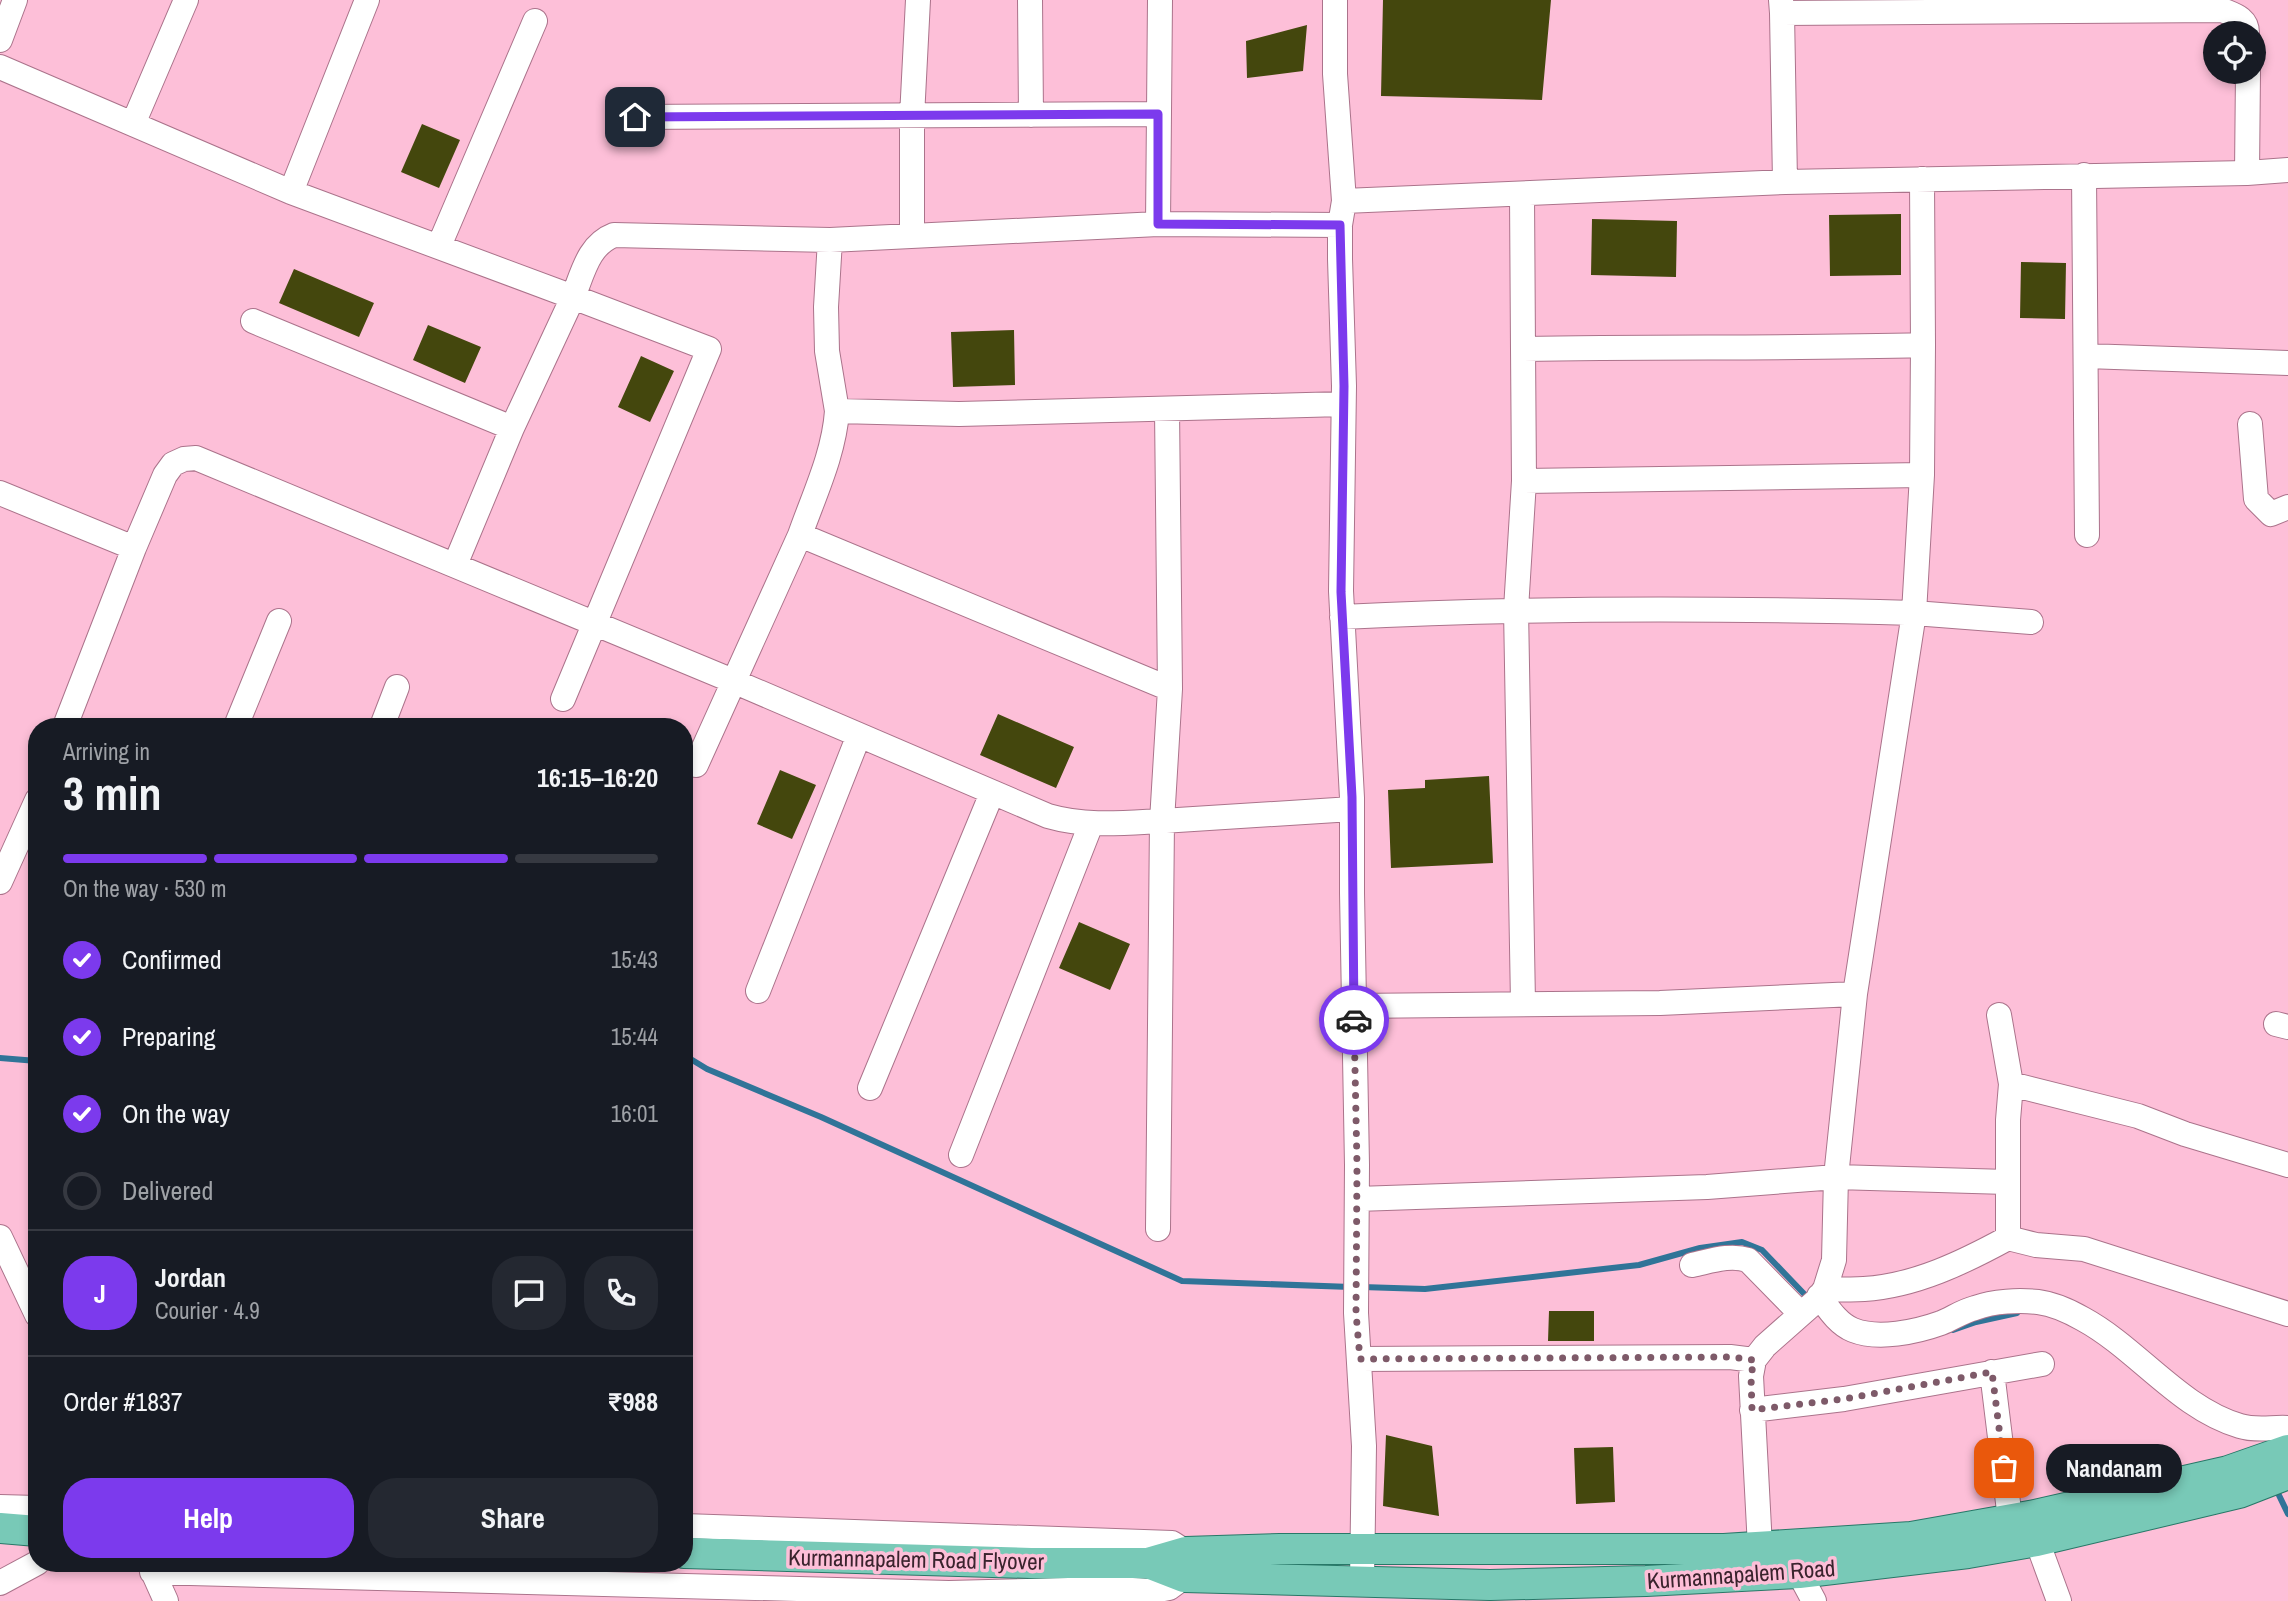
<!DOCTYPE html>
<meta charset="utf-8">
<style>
:root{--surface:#171b24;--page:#242831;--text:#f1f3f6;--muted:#9ea1a6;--line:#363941;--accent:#7c3aed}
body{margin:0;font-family:"Archivo Narrow",sans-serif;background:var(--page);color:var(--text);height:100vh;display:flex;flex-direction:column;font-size:26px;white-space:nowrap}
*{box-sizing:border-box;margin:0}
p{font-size:23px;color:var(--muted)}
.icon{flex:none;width:38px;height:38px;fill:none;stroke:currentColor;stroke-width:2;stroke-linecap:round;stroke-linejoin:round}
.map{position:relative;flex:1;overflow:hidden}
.drawer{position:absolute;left:28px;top:718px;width:665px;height:854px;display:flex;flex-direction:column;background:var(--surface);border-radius:28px;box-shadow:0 4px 10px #0003}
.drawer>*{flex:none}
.controls{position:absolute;left:2203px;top:21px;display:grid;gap:14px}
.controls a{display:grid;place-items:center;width:63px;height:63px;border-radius:50%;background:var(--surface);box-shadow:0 4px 10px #0003;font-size:35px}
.pin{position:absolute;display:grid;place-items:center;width:60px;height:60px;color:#fff;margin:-30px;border-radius:14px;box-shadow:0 4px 10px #0006}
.courier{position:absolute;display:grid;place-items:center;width:70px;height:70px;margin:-35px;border:5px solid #7c3aed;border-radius:50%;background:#fff;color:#222;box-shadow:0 2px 9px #0007}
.bubble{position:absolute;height:49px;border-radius:24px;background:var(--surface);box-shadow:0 4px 10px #0003;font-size:23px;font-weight:800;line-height:49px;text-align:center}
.overview em{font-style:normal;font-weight:800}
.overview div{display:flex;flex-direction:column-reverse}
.overview{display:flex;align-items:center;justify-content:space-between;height:119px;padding:0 35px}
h1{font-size:46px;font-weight:800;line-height:52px}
.bar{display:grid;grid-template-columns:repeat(4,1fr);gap:10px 7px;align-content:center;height:84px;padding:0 35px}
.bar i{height:9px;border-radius:5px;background:var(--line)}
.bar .selected{background:var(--accent)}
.bar p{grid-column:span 4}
.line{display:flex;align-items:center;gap:18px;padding:0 35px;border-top:2px solid var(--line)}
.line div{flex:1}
.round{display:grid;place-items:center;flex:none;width:74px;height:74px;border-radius:28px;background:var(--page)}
ol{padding:0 35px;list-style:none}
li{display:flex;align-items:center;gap:21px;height:77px}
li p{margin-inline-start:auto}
li .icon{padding:7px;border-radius:50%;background:var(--accent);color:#fff;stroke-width:4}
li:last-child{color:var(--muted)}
li i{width:38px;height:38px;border:4px solid var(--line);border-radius:50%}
.primary-button{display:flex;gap:14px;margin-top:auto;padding:14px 35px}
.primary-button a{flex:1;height:80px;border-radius:28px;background:var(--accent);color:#fff;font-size:28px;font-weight:800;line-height:80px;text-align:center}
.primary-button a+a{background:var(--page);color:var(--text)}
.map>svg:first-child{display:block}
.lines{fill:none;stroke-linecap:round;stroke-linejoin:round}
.stream{stroke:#307498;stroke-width:6}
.building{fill:#44470d}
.minor-casing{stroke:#ab738b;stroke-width:26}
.major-casing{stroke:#287868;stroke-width:32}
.minor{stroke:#fff;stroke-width:24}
.major{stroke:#78c9b7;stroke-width:30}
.done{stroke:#7e5a69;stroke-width:7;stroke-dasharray:0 12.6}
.route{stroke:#7c3aed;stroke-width:9}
.labels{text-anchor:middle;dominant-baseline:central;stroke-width:7;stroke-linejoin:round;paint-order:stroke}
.street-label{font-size:23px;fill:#3a232d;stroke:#fdbfd8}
</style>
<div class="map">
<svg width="2288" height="1601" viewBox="0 0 2288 1601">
<rect width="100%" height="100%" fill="#fdbfd8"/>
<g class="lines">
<path class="stream" d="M684 1055 707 1069 821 1117 1182 1281 1351 1287
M0 1058 37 1061
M1362 1287 1425 1289 1639 1265 1700 1248 1742 1242 1762 1250 1810 1300
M1953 1330 1976 1322 2017 1313
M2275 1487 2288 1514"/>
</g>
<path class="building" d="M1383 0H1551L1542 100 1381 96Z
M1307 25 1303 71 1247 78 1246 41Z
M422 124 460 140 439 188 401 172Z
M1901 214V275L1830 276 1829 215Z
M1592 219 1677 221 1676 277 1591 275Z
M2021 262 2066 263 2065 319 2020 318Z
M294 269 374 303 359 337 279 303Z
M428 325 481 347 465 383 413 360Z
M1014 330 1015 385 953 387 951 332Z
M641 356 674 371 650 422 618 407Z
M998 714 1074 747 1056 788 980 755Z
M780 770 816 785 792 839 757 824Z
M1489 776 1493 863 1391 868 1388 790 1425 788V780Z
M1079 922 1130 944 1110 990 1059 968Z
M1549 1311H1594V1341H1548Z
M1386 1435 1432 1446 1439 1516 1383 1506Z
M1613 1447 1615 1502 1576 1504 1574 1448Z"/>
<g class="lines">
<g class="minor-casing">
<path id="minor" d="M367 0 291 192 573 297C583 273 588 245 614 235L830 240 1158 224 1340 225
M1030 0 1031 115
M1335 0V74L1344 201 1340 225V259L1344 386 1341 591 1352 798V893L1357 1165 1356 1313 1364 1446 1362 1581
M1781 0 1782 13 2222 10C2234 15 2247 18 2247 33
M1782 13 1785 182 2247 173
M0 40 15 0
M0 67 291 192
M2248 72 2247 173 2288 170
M634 117 1158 114
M133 124 186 0
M2084 175 2087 535
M1922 179 1923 345
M1522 195 1523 349
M1344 201 1785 182
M1158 224 1160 0
M912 234V117L918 0
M830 240 826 307 827 351 837 411
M439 246 535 21
M253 321 512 428
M2086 356 2288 363
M1167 409 1170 689 1162 821 1352 809
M2250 424 2256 499 2271 514 2288 507
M1524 481 1523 349C1657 346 1790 349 1923 345L1922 475
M0 493 134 548
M800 535C814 495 834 454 837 411L959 414 1343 404
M455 565 512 428 573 297 709 349 563 699
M1342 617C1533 607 1723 608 1914 613L1855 994 1836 1177 1834 1260 1825 1289 1817 1300 1765 1346 1754 1360 1751 1376 1760 1547
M65 726 134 548 165 475 173 464 184 459 196 458 733 681 1048 816C1086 827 1123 823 1162 821L1158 1229
M236 726 279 621
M382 726 397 687
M696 765 800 535 1170 689
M0 882 37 800
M758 991 859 735
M1523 1003 1516 609 1524 481 1922 475 1914 613 2031 622
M1353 1006 1660 1003 1855 994
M1999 1015 2011 1084
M2276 1024 2288 1027
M870 1088 992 793
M961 1155 1091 824
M2288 1165 2185 1134 2138 1116 2011 1084 2008 1120V1238L2036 1245 2084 1249 2288 1314
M1357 1199 1707 1187 1836 1177 2007 1182
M0 1237 37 1315
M1692 1265C1711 1261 1730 1254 1748 1260L1801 1314
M1825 1289C1838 1289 1851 1290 1864 1289 1915 1286 1964 1262 2008 1238
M1819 1296C1828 1308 1838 1324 1853 1330 1878 1340 1916 1332 1941 1323 1953 1318 1963 1311 1975 1308 1994 1301 2019 1300 2038 1302 2054 1304 2069 1311 2083 1319 2138 1349 2179 1408 2240 1426 2256 1431 2272 1427 2288 1428
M1360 1359 1730 1357 1754 1360
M1992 1372 2010 1519
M1752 1410 1844 1399 2042 1364
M0 1507 37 1508
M684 1526 1172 1543 1186 1552 1184 1577 1169 1588 1153 1591 1111 1589 949 1593 941 1601
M2037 1541 2059 1601
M149 1563 166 1601
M152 1572 949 1593
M1799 1573 1814 1601
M0 1583 37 1563"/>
</g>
<g class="major-casing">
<path id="major" d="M0 1528 37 1531
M684 1553 1031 1563H1148L1186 1552 1280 1549H1724L1911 1537 2035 1515 2228 1471 2288 1450
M1148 1563 1184 1577 1490 1585 1646 1581 1799 1573 1968 1553 2037 1541 2239 1493 2288 1474"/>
</g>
<use href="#minor" class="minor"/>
<use href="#major" class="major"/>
</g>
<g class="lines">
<path class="done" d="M1354 1020 1357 1165 1356 1313 1360 1359 1730 1357 1754 1360 1751 1376 1752 1410 1844 1399 1992 1372 2004 1468"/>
<path class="route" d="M635 117 1158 114V224L1340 225 1344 386 1341 592 1352 797 1354 1020"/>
</g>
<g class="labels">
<g class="street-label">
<text transform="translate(916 1559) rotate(1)">Kurmannapalem Road Flyover</text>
<text transform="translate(1741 1574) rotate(-4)">Kurmannapalem Road</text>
</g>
</g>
</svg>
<div class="controls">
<a><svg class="icon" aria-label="locate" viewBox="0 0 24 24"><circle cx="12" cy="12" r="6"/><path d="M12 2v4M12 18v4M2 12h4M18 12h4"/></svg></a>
</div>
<div class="pin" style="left:2004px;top:1468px;background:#ea580c"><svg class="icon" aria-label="bag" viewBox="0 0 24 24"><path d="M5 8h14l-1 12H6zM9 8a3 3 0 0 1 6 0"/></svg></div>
<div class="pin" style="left:635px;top:117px;background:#1f2937"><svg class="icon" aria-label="home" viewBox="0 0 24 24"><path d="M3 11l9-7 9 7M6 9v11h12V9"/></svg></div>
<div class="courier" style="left:1354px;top:1020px"><svg class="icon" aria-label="car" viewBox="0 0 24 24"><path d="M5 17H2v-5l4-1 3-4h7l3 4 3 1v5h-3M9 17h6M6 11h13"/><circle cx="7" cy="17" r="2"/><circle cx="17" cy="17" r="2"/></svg></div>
<div class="bubble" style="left:2046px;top:1444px;width:136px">Nandanam</div>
<section class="drawer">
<div class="overview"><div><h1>3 min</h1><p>Arriving in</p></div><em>16:15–16:20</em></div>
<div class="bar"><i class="selected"></i><i class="selected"></i><i class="selected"></i><i></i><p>On the way · 530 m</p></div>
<ol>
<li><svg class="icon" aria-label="check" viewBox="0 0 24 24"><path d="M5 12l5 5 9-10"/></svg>Confirmed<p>15:43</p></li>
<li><svg class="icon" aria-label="check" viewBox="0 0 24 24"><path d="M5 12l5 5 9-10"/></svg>Preparing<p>15:44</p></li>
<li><svg class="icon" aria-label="check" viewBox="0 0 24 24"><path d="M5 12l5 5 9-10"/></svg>On the way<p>16:01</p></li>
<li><i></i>Delivered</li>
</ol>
<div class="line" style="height:126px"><b class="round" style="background:var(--accent);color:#fff">J</b><div><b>Jordan</b><p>Courier · 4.9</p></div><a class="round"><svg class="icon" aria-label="chat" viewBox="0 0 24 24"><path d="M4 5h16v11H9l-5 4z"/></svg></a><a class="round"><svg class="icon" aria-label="phone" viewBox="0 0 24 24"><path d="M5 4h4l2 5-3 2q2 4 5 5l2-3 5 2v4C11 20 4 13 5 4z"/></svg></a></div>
<div class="line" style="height:91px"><div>Order #1837</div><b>₹988</b></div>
<div class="primary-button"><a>Help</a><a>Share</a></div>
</section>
</div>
